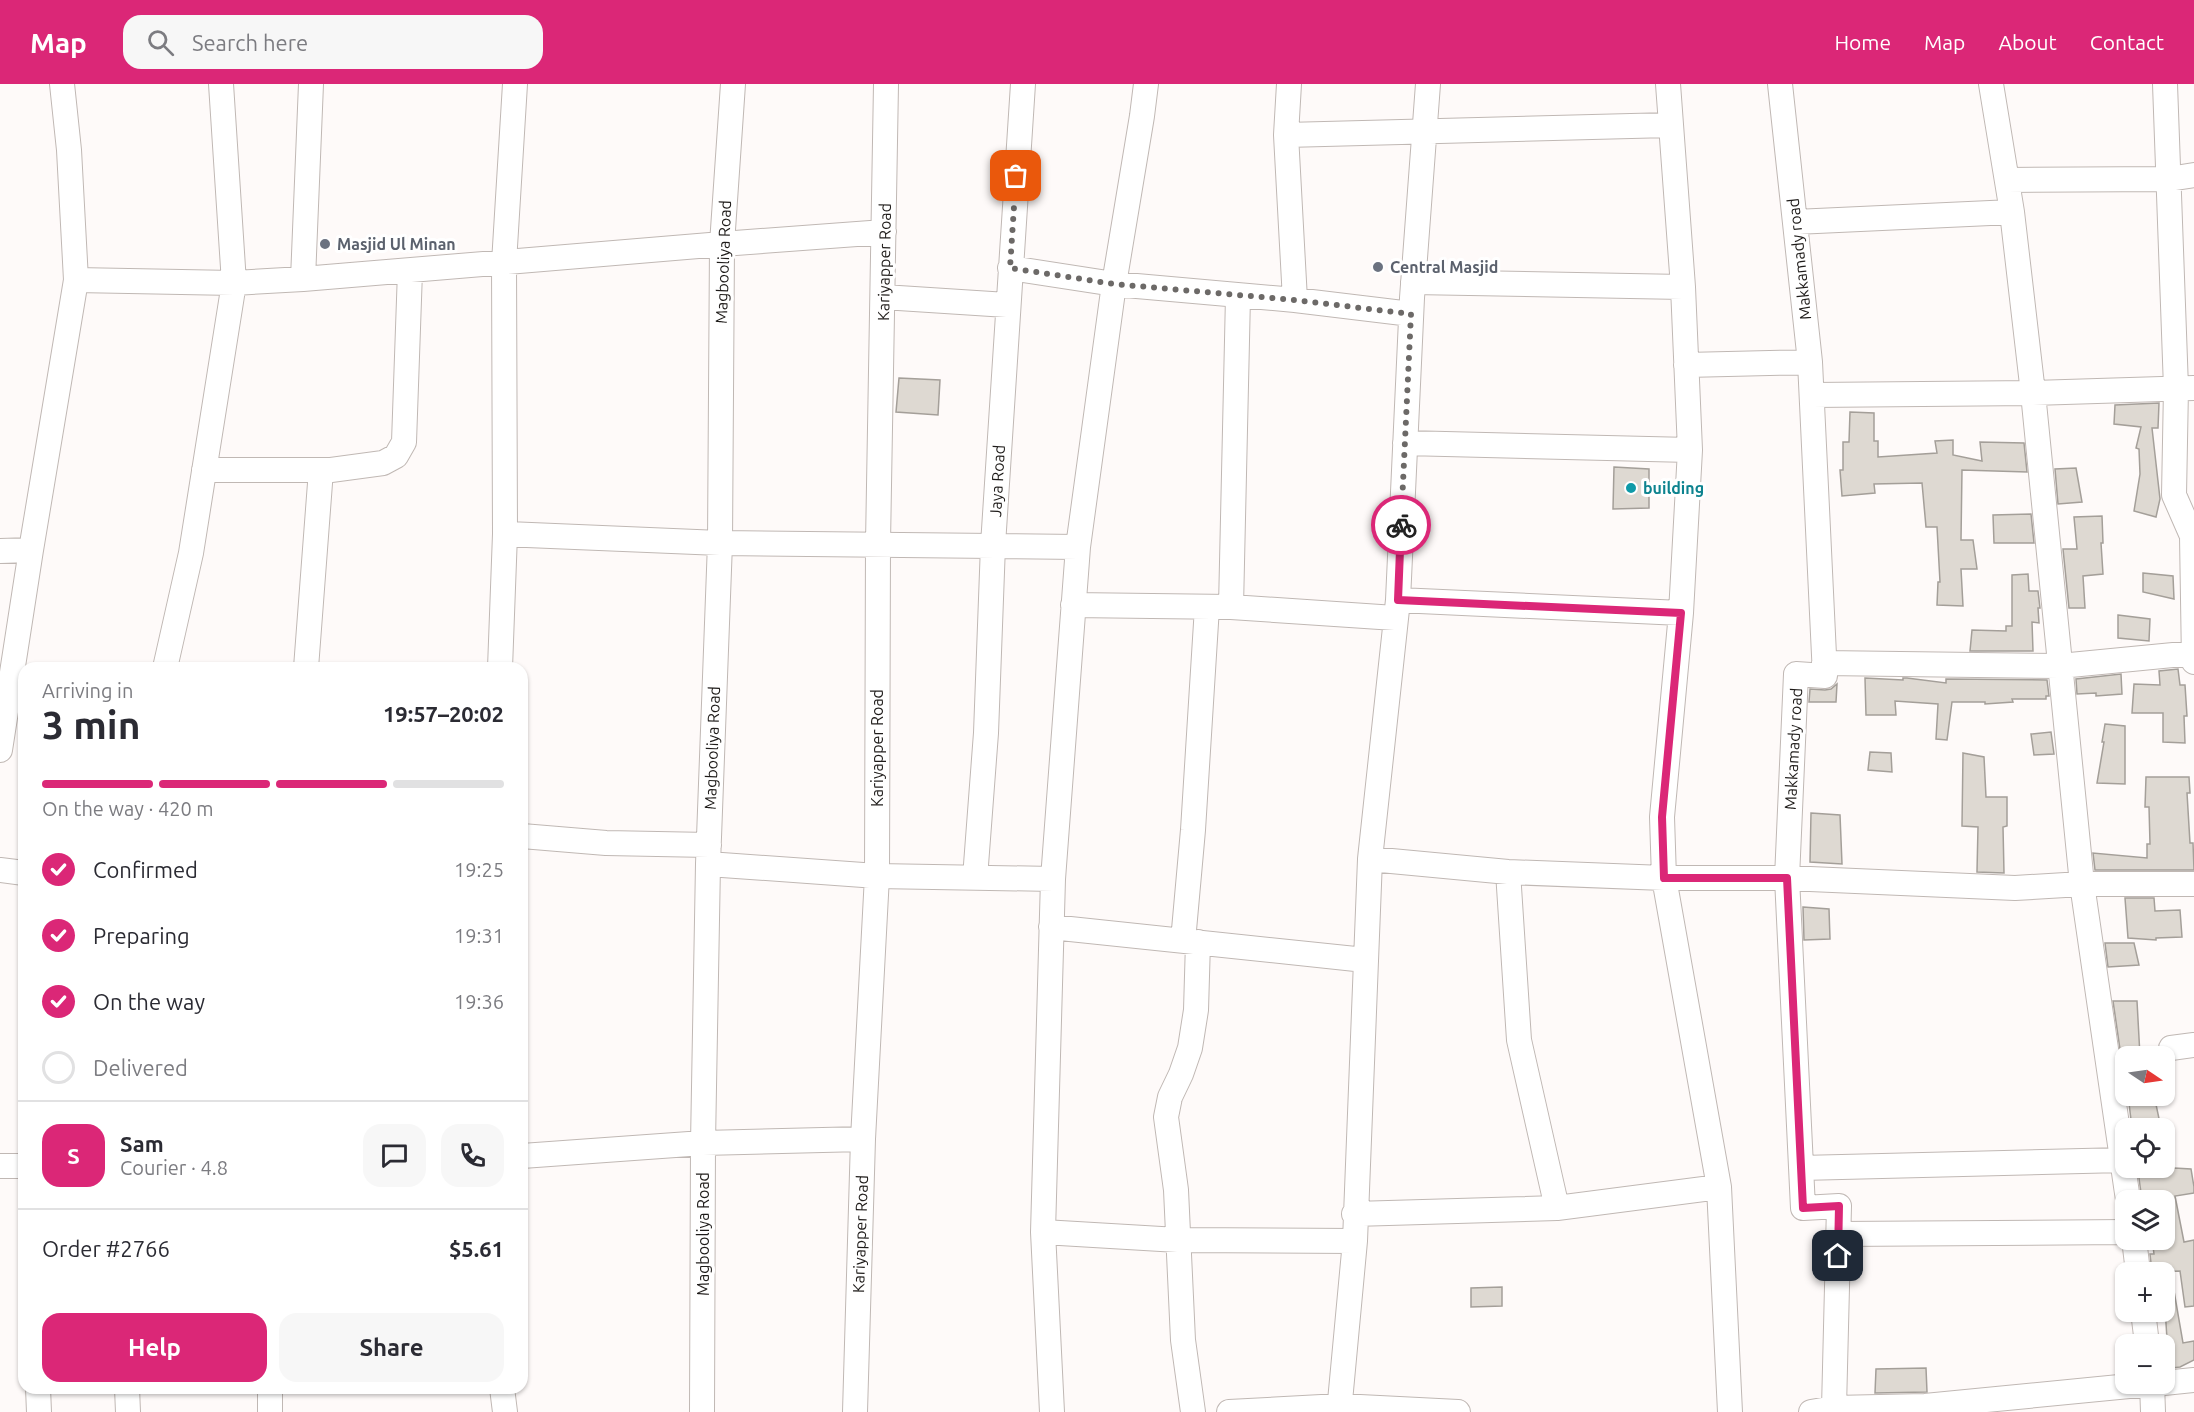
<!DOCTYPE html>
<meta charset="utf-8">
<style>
:root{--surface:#fff;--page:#f7f7f7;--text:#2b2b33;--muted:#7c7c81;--line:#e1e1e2;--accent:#db2777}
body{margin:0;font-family:Ubuntu,sans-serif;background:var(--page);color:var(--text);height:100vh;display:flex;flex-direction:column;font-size:22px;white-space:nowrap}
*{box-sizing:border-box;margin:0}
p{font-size:20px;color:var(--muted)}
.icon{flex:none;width:33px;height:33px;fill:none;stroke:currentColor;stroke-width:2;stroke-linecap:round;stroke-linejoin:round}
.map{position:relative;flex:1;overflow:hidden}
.panel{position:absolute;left:18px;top:578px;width:510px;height:732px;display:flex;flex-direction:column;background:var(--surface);border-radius:18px;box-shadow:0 2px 4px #0004}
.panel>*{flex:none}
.needle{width:39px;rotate:103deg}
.tools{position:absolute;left:2115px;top:962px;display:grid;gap:12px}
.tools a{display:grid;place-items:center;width:60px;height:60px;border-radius:12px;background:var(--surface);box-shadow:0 2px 4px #0004;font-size:30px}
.pin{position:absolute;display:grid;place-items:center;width:51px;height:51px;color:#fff;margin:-26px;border-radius:12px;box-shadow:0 3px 9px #0006}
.courier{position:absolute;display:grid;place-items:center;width:60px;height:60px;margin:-30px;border:4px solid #db2777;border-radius:50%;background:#fff;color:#222;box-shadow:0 2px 8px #0007}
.overview em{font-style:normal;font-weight:700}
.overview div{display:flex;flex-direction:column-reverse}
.overview{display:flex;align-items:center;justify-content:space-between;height:102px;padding:0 24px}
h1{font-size:39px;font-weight:700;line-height:45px}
.bar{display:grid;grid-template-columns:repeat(4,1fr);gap:9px 6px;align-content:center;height:72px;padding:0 24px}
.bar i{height:8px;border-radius:4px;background:var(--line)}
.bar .on{background:var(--accent)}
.bar p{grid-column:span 4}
.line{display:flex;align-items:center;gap:15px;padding:0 24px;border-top:2px solid var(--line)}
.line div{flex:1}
.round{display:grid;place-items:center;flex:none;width:63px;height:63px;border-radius:18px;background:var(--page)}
ol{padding:0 24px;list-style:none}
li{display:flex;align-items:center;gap:18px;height:66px}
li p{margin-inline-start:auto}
li .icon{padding:6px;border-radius:50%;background:var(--accent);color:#fff;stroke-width:4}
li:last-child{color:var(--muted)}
li i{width:33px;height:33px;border:3px solid var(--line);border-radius:50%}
.primary-button{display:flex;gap:12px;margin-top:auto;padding:12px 24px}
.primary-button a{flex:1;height:69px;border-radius:18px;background:var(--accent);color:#fff;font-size:24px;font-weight:700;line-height:69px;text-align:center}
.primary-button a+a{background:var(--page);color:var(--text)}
header{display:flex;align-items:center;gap:36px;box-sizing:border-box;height:84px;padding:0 30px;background:var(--accent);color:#fff}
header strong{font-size:28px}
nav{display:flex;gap:33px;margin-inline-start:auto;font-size:21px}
.search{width:420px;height:54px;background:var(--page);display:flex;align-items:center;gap:15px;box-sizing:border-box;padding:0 21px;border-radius:18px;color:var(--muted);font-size:22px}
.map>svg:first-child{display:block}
.building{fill:#ded9d2;stroke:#a49f99;stroke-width:1.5}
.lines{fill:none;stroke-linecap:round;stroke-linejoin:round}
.minor-casing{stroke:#c0b8b4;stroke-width:26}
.minor{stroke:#fff;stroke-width:24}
.done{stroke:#6c6967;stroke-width:6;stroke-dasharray:0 10.8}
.route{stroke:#db2777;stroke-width:8}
.worship-dot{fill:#6b7280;stroke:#fff;stroke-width:2}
.culture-dot{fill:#0f9aa8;stroke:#fff;stroke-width:2}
.labels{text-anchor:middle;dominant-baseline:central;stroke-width:6;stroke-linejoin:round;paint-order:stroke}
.worship-label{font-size:16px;font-weight:bold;fill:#5b616d;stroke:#fff;text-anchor:start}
.street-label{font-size:16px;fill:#1e1b19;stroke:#fff}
.culture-label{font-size:16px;font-weight:bold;fill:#0d838f;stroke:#fff;text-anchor:start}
</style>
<header>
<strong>Map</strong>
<div class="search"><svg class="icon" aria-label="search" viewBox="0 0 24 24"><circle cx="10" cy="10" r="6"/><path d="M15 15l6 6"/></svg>Search here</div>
<nav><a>Home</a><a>Map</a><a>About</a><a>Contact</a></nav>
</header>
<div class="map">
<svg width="2194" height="1328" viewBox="0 0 2194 1328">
<rect width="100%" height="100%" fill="#fefaf9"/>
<path class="building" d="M899 294 940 296 938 331 896 328Z
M2159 319 2158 344H2152L2160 415 2156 433 2134 427 2140 390 2139 365 2136 364 2141 343 2114 340 2115 321Z
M1850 328 1874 329V357H1878V373L1937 369 1935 357 1953 356V371L1982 377 1980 358 2024 359 2027 388 1962 386 1961 456H1973L1977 485H1961L1963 522 1937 521 1938 498H1940L1937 443H1926L1922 399 1874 400 1875 409 1842 412 1840 386H1843V358H1849Z
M1614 383 1649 385V424L1613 425Z
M2076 384 2082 418 2058 420 2055 385Z
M2031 430 2034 459H1994L1993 431Z
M2102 432 2103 459H2101L2103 490 2083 492 2085 524H2069L2063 465H2077L2074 433Z
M2143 489 2173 492 2174 515 2143 508Z
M2028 490 2029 507H2038L2040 524H2038L2039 539 2032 538 2033 567H1970L1972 546 2006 547V542H2012V491Z
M2118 531 2150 535 2149 557 2118 554Z
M2178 585 2180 601H2185L2187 632H2184L2185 659 2163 658V629H2132L2134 600 2160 601 2159 587Z
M2121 590 2122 610 2096 612V609L2077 610 2076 595Z
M1865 594 1903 596V594H1907L1946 599V595L2047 596 2049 612H2046V615H2012L2013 618 1985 620V618H1952L1947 656 1936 655 1938 620 1895 617 1896 631H1866Z
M1837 600 1836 618H1809L1810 605 1825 606 1831 605Z
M2105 640 2125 642V700L2097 699 2104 658H2102Z
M2051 648 2054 670 2034 671 2031 650Z
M1870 668 1891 669 1892 688 1868 686Z
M1963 669 1984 673 1986 713H2007V742L2003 743 2004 789 1977 788 1978 743 1962 742Z
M2146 693H2189L2190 709H2187L2190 759H2193L2194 786H2095L2093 769 2147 774V760H2150L2149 723H2145Z
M1811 729 1840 731 1842 780 1810 778Z
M2125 814H2154L2155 827 2180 826 2182 853 2156 854V856L2128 854Z
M1803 823 1829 825 1830 855 1804 856Z
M2105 859H2134L2139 881 2108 883Z
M2113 917H2137L2140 972H2121Z
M2128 1011H2154L2161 1044H2132Z
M2174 1084 2191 1085 2194 1103V1109L2175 1112 2184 1158 2194 1156V1222L2185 1223 2180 1187 2152 1188 2150 1170H2154L2152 1155H2164V1116H2142L2138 1087Z
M1502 1203V1222L1471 1223V1204Z
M2174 1207 2183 1259 2194 1257V1276L2180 1283 2164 1285V1255H2167L2164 1208Z
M1926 1284 1927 1308 1875 1309 1876 1285Z"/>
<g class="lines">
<g class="minor-casing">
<path id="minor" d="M1289 0 1286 51 1295 216
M1668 0 1683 203 1690 366 1681 529 1662 733 1664 794 1719 1103 1730 1328
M1780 0 1810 278 1825 592 1796 590 1787 794 1803 1124 1839 1122 1834 1324
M1991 0 2012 128 2033 309 2082 800 2128 1116
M2165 0 2176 304 2174 411 2192 452 2194 578
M1286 51 1670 41
M2007 96 2169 95 2194 91
M1795 138 2012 128
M1010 184 1114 200 1295 216 1411 230
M303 195 722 160 884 148
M76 196 234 199 221 0
M1413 198 1683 203
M883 213 1007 221
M1686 281 1810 278
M1812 311 2033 309 2194 304
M1405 359 1690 366
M204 386H331L383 379 396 372 404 358 410 187
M505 450 720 459 1078 463
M31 466 76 196 69 66 62 0
M0 467 31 466 0 666
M1398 516 1681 529
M1073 521 1231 523 1238 212
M1231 523 1395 534
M1824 579 2060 582 2194 569
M165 584 191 469 234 199 303 195 311 0
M306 584 321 386
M500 584 505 450 504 179 515 0
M522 752 606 759 709 761
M1370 775 1508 788 1664 794H1787L2015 804 2082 800H2194
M708 780 877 792 1053 795
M0 786 24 789
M1508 788 1519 956 1557 1124
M975 794 986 649 993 461 1023 0
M1051 843 1365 876
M1183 857 1193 746 1207 523
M2171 964 2194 961
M522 1072 703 1059 863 1055
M0 1082H24
M1801 1084 2123 1076
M1354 1130 1557 1124 1719 1103
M1043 1148 1178 1156 1355 1157
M1838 1150 2126 1148
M2134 1155 2138 1188
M2143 1227 2147 1260
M2152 1299 2153 1328
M2164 1299 2194 1296
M38 1304 39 1328
M127 1304 128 1328
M502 1304 505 1328
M270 1328V1304
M702 1328 703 1059 708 780 720 459 722 160 733 0
M855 1328 863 1055 877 792 878 459 886 0
M1052 1328 1043 1148 1053 795 1078 463 1114 200 1142 32 1146 0
M1193 1328 1183 1256 1176 1106 1166 1033 1170 1013 1181 990 1190 964 1196 926 1198 858
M1229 1328 1340 1322 1458 1328
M1339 1328 1355 1157 1370 775 1398 516 1412 214 1428 0
M1811 1328 1834 1324 1925 1322 2160 1299"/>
</g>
<use href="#minor" class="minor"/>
</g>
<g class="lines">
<path class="done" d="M1016 92 1010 184 1114 200 1295 216 1411 230 1401 441"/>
<path class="route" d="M1401 441 1398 516 1681 529 1662 733 1664 794H1787L1803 1124 1839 1122 1838 1172"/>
</g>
<g class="worship-dot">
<circle cx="325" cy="160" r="6"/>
<circle cx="1378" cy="183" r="6"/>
</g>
<circle class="culture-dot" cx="1631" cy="404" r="6"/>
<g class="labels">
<g class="worship-label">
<text x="337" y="160">Masjid Ul Minan</text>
<text x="1390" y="183">Central Masjid</text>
</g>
<g class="street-label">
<text transform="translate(1799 175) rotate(-96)">Makkamady road</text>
<text transform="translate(723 178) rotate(-88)">Magbooliya Road</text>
<text transform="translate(884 178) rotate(-89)">Kariyapper Road</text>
<text transform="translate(997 397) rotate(-87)">Jaya Road</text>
<text transform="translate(712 664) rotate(-88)">Magbooliya Road</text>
<text transform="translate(877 664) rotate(-90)">Kariyapper Road</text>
<text transform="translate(1793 665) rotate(-87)">Makkamady road</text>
<text transform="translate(703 1150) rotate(-90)">Magbooliya Road</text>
<text transform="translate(860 1150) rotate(-88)">Kariyapper Road</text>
</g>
<g class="culture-label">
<text x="1643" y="404">building</text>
</g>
</g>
</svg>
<div class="tools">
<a><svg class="needle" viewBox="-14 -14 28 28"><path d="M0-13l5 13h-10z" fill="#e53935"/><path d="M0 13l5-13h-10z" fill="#7c7c81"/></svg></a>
<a><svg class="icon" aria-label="locate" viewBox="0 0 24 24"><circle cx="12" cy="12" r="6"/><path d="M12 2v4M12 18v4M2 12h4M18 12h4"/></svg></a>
<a><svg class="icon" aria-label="layers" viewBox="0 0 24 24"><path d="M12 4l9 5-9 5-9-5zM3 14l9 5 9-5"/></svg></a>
<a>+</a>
<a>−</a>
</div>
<div class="pin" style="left:1016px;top:92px;background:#ea580c"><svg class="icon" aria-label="bag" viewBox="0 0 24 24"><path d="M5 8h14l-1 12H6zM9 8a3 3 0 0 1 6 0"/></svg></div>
<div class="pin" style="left:1838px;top:1172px;background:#1f2937"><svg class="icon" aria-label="home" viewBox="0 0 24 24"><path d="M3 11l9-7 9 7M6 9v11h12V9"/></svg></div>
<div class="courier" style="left:1401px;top:441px"><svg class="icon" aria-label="bike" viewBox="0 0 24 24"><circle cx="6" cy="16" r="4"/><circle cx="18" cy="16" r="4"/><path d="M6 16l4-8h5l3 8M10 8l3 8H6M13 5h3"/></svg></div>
<section class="panel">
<div class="overview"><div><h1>3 min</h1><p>Arriving in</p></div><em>19:57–20:02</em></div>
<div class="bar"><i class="on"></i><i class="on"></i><i class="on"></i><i></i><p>On the way · 420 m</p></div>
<ol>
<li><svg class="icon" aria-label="check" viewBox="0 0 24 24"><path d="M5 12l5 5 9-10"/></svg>Confirmed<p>19:25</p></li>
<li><svg class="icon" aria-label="check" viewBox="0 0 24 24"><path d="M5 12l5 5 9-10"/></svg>Preparing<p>19:31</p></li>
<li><svg class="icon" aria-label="check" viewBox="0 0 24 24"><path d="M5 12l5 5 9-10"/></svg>On the way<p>19:36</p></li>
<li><i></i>Delivered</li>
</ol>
<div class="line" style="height:108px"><b class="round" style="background:var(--accent);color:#fff">S</b><div><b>Sam</b><p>Courier · 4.8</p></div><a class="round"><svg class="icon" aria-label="chat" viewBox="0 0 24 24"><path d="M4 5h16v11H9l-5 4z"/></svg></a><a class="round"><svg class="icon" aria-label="phone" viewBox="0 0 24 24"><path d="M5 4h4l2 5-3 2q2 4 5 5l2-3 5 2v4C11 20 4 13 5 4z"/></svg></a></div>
<div class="line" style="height:78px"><div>Order #2766</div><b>$5.61</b></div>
<div class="primary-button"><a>Help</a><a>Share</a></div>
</section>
</div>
